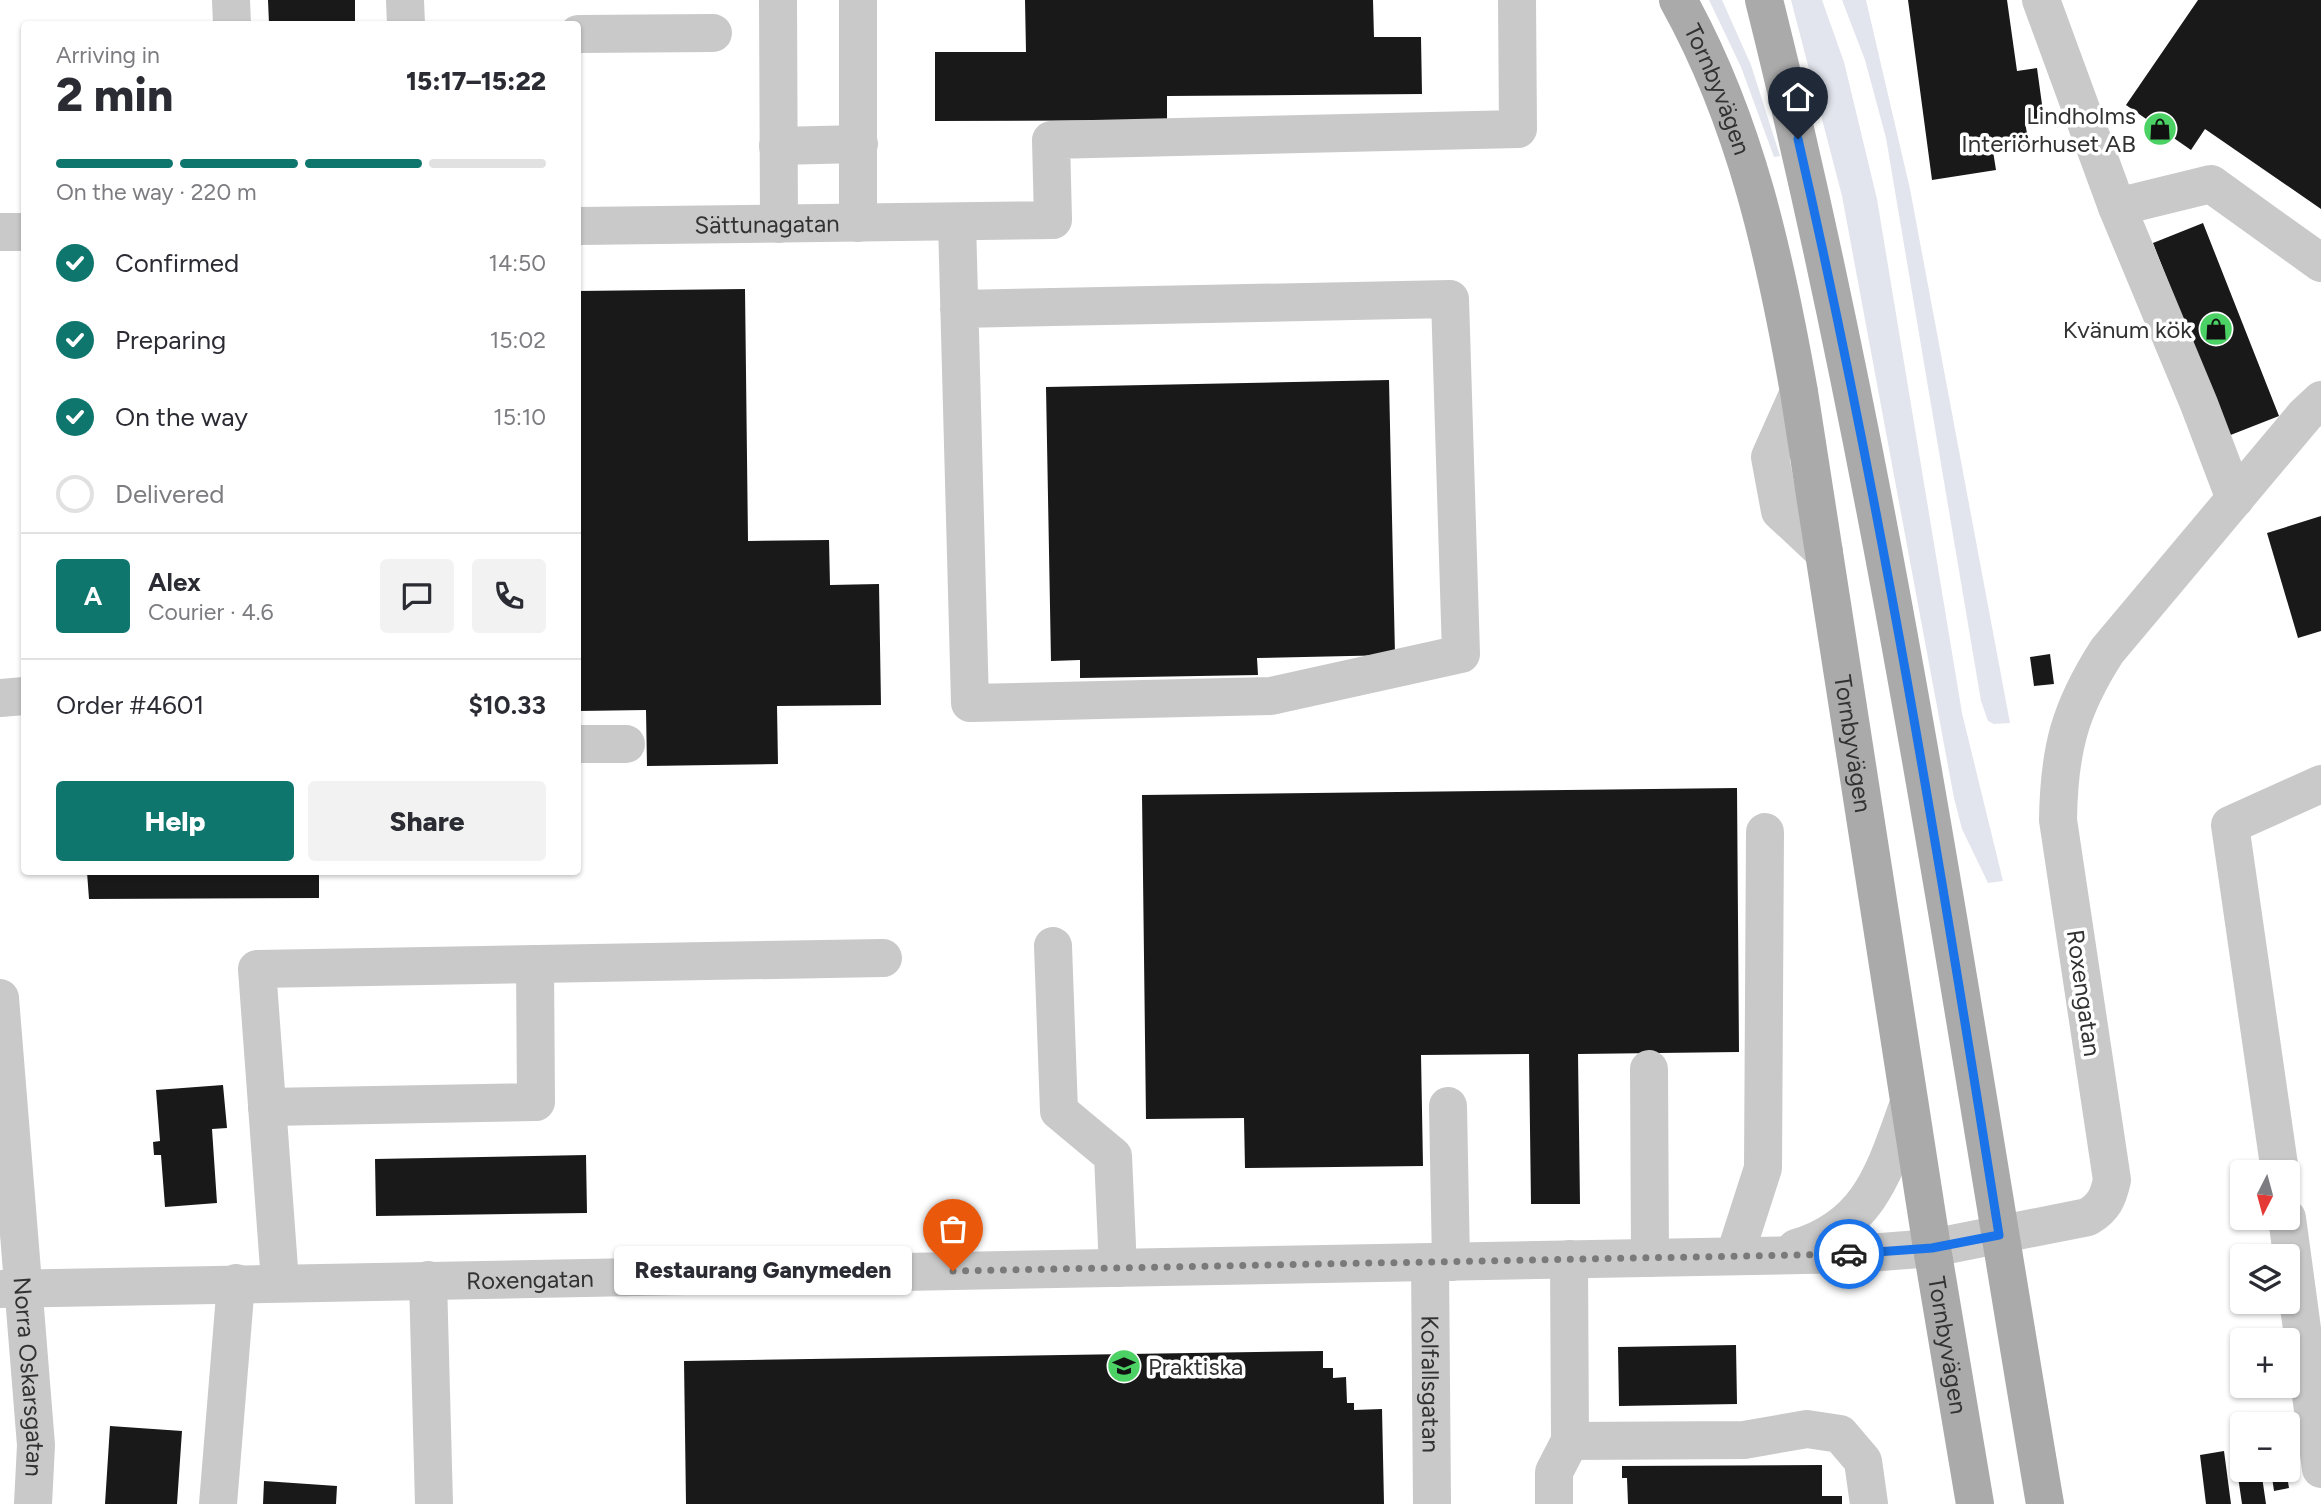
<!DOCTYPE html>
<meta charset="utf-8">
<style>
:root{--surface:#fff;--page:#f2f2f3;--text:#2b2b33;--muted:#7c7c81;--line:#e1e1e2;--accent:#0f766e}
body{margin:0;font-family:Figtree,sans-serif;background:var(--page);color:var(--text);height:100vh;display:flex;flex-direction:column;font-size:26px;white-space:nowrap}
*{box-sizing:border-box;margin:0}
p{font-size:23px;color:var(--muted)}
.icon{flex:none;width:38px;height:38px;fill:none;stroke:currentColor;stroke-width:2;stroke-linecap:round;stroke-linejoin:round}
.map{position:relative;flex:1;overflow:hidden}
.panel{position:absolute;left:21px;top:21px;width:560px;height:854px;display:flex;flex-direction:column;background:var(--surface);border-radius:7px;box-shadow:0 2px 5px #0004}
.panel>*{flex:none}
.needle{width:46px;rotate:186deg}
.controls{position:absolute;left:2230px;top:1160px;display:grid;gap:14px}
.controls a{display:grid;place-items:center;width:70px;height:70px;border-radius:7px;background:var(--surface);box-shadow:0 2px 5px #0004;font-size:35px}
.pin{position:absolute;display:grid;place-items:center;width:60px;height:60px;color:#fff;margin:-72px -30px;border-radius:50% 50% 50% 0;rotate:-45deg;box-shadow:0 0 7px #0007}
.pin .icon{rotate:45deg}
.courier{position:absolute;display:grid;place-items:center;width:70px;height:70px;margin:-35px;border:5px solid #1a73e8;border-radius:50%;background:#fff;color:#222;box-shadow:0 2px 9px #0007}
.bubble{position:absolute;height:49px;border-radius:7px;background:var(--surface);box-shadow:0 2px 5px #0004;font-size:23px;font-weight:800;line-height:49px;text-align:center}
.head em{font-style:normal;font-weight:800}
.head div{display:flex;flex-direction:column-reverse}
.head{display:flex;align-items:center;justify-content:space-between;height:119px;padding:0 35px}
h1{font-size:46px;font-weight:800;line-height:52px}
.bar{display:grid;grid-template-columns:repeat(4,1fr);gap:10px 7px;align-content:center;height:84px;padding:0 35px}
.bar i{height:9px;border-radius:5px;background:var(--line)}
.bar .on{background:var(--accent)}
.bar p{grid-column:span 4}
.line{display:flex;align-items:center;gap:18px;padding:0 35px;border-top:2px solid var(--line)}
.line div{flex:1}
.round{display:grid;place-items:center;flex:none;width:74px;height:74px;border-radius:7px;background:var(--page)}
ol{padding:0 35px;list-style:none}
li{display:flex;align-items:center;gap:21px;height:77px}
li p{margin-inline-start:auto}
li .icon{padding:7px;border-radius:50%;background:var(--accent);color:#fff;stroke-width:4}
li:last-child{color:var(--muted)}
li i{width:38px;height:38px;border:4px solid var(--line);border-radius:50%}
.primary-button{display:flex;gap:14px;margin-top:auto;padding:14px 35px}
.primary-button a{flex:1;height:80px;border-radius:7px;background:var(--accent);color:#fff;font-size:28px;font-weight:800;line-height:80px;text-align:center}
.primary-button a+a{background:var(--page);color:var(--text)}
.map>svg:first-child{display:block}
.grass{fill:#e2e5ed}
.building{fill:#191919}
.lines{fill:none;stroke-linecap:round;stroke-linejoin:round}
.minor{stroke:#c9c9c9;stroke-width:38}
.major{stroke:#aaa;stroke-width:38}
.done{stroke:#7a7a7a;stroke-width:7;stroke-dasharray:0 12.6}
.route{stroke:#1a73e8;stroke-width:9}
.labels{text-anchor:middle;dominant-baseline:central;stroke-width:7;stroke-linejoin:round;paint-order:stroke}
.street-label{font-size:24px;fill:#323232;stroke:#fff}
.poi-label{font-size:24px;fill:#323232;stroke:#fff;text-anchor:end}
</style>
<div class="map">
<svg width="2321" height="1504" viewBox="0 0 2321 1504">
<rect width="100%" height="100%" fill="#fff"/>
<path class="grass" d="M1709 0H1722L1751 65 1780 156 1774 157 1741 67Z
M1791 0H1822L1844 62 1877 199 1962 713 2003 881 1988 883 1962 829 1954 798 1842 196Z
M1842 0H1866L1910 189 2010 723 1994 724 1988 721 1981 701 1886 138 1865 60Z"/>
<path class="building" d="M268 0H355V24H269Z
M1025 0H1373L1374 37H1421L1422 94 1167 96V120L935 121V52H1026Z
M1908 0H2007L2017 71 2037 68 2044 119 2025 122 2029 145 1993 151 1996 170 1932 180Z
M2198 0H2321V209L2205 129 2191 150 2126 105Z
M2203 223 2279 416 2228 436 2153 243Z
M745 289 748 541 829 540 830 585 879 584 881 705 777 706 778 764 647 766 646 710 578 711V291Z
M1389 380 1395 655 1257 658 1258 675 1080 678V660L1051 661 1046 387Z
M2321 516V631L2298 638 2267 533Z
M2050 654 2054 684 2034 686 2030 657Z
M1737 788 1739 1052 1578 1054 1580 1204H1531L1529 1054 1421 1055 1423 1166 1245 1168 1244 1118 1146 1119 1142 795Z
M87 872H319V898L89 899Z
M223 1085 227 1128 212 1129 217 1203 165 1207 161 1155H154L153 1142 160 1141 156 1090Z
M586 1155 587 1213 376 1216 375 1159Z
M1736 1345 1737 1404 1619 1406 1618 1347Z
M1323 1351V1368H1333V1378L1346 1377 1347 1403H1354V1410L1382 1409 1384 1504H686L684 1361Z
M110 1426 182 1431 177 1504H105Z
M2242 1448V1470H2261L2266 1504H2242L2234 1449Z
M2224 1451 2231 1504H2206L2200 1455Z
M1822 1465V1496H1842V1504H1628L1627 1478H1622V1466Z
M2271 1470H2286L2289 1488 2274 1491Z
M264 1481 337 1486 336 1504H263Z"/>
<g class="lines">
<g class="minor">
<path d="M231 0 232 24"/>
<path d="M405 0 406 24"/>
<path d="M778 0 779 224"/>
<path d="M858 0V223"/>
<path d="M2041 0 2117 207 2199 404 2235 499"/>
<path d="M578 34 713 33"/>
<path d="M778 146 859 144"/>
<path d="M2117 207 2211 184 2321 263"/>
<path d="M957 222 970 703 1271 696 1461 654 1450 299 959 309"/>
<path id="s1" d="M578 226 1053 220 1051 140 1518 129 1517 0"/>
<path d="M0 232H24"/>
<path d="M1799 392 1770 457 1780 511 1824 552"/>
<path d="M0 698 24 696"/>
<path d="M578 744H626"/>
<path d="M1053 946 1059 1111 1113 1156 1118 1268"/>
<path id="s2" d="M0 998 36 1445 33 1504"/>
<path d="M1649 1069 1650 1258"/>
<path d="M1448 1106 1451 1262"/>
<path d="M267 1107 536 1102 535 964"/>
<path d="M2280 1172 2230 825 2321 784"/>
<path d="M2287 1218 2321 1469"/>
<path d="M1796 1248C1871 1226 1885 1169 1909 1103"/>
<path d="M1735 1255 1763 1168 1765 832"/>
<path id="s3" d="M1430 1263 1432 1504"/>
<path d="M428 1280 434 1504"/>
<path d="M280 1282 257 969 883 958"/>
<path id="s4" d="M0 1289 1856 1254 1932 1248 2088 1217C2104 1207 2108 1198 2112 1180L2058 820C2059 751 2069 710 2107 651L2305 415 2321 400"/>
<path d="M1570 1441 1744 1440 1807 1429 1840 1434 1863 1461 1869 1504"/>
<path d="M218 1504 236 1283"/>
<path d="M1554 1504V1472L1570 1441 1569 1259"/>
</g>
<g class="major">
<path id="s5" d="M1678 0C1746 122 1775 256 1799 392L1932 1248 1975 1504"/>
<path d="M1764 0C1888 496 1960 1001 2045 1504"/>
</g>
</g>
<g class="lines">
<path class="done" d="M953 1271 1849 1254"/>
<path class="route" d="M1798 139C1881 501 1941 868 1999 1235L1932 1248 1849 1254"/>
</g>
<defs>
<g id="shop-disc" transform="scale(1.75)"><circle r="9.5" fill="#4bd164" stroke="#fff"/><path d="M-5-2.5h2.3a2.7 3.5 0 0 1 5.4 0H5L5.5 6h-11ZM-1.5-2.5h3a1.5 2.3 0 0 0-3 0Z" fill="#111"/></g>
<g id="school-disc" transform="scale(1.75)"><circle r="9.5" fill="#4bd164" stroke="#fff"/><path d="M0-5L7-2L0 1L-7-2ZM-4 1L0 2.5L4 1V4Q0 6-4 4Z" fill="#111"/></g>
</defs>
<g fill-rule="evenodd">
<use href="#shop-disc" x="2160" y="129"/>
<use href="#shop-disc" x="2216" y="329"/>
<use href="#school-disc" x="1124" y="1366"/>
</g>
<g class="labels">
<g class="street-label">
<text stroke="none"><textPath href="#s5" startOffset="98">Tornbyvägen</textPath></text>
<text stroke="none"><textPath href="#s1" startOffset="189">Sättunagatan</textPath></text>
<text stroke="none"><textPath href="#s5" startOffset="768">Tornbyvägen</textPath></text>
<text transform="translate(2084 993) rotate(82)">Roxengatan</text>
<text stroke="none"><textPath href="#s4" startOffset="530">Roxengatan</textPath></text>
<text stroke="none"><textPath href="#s5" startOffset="1377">Tornbyvägen</textPath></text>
<text stroke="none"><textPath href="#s2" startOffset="380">Norra Oskarsgatan</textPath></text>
<text stroke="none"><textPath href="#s3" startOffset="121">Kolfallsgatan</textPath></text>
</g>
<g class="poi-label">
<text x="2136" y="115">Lindholms<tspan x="2136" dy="28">Interiörhuset AB</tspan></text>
<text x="2192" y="329">Kvänum kök</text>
<text x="1148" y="1366" text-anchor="start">Praktiska</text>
</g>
</g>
</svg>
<div class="controls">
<a><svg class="needle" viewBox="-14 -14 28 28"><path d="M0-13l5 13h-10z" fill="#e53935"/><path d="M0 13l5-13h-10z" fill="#7c7c81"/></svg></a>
<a><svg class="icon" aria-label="layers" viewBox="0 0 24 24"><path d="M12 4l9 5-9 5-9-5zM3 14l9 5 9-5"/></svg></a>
<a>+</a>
<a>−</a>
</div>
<div class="pin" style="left:953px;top:1271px;background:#ea580c"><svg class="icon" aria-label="bag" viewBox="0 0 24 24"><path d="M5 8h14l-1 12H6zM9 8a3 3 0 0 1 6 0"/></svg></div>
<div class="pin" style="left:1798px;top:139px;background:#1f2937"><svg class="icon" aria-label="home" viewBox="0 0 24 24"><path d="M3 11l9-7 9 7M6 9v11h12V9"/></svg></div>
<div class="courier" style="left:1849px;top:1254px"><svg class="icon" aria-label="car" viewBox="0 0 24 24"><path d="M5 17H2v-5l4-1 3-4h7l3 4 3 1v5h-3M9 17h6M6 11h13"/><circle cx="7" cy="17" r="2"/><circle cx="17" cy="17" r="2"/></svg></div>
<div class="bubble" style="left:614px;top:1246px;width:298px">Restaurang Ganymeden</div>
<section class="panel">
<div class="head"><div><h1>2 min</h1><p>Arriving in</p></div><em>15:17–15:22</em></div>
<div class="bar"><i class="on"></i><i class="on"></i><i class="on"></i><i></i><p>On the way · 220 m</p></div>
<ol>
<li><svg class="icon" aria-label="check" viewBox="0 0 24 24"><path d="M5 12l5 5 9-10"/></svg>Confirmed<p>14:50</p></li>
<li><svg class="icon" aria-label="check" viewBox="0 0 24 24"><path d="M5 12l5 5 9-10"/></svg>Preparing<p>15:02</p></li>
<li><svg class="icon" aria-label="check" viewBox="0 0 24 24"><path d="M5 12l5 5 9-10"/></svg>On the way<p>15:10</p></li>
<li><i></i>Delivered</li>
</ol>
<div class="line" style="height:126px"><b class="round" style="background:var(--accent);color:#fff">A</b><div><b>Alex</b><p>Courier · 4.6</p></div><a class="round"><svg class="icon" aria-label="chat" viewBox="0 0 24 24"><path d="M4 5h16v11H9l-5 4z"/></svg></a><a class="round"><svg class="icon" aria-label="phone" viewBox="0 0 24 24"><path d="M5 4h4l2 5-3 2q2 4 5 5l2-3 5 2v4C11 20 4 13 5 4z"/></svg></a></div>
<div class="line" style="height:91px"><div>Order #4601</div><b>$10.33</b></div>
<div class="primary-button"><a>Help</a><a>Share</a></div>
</section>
</div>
